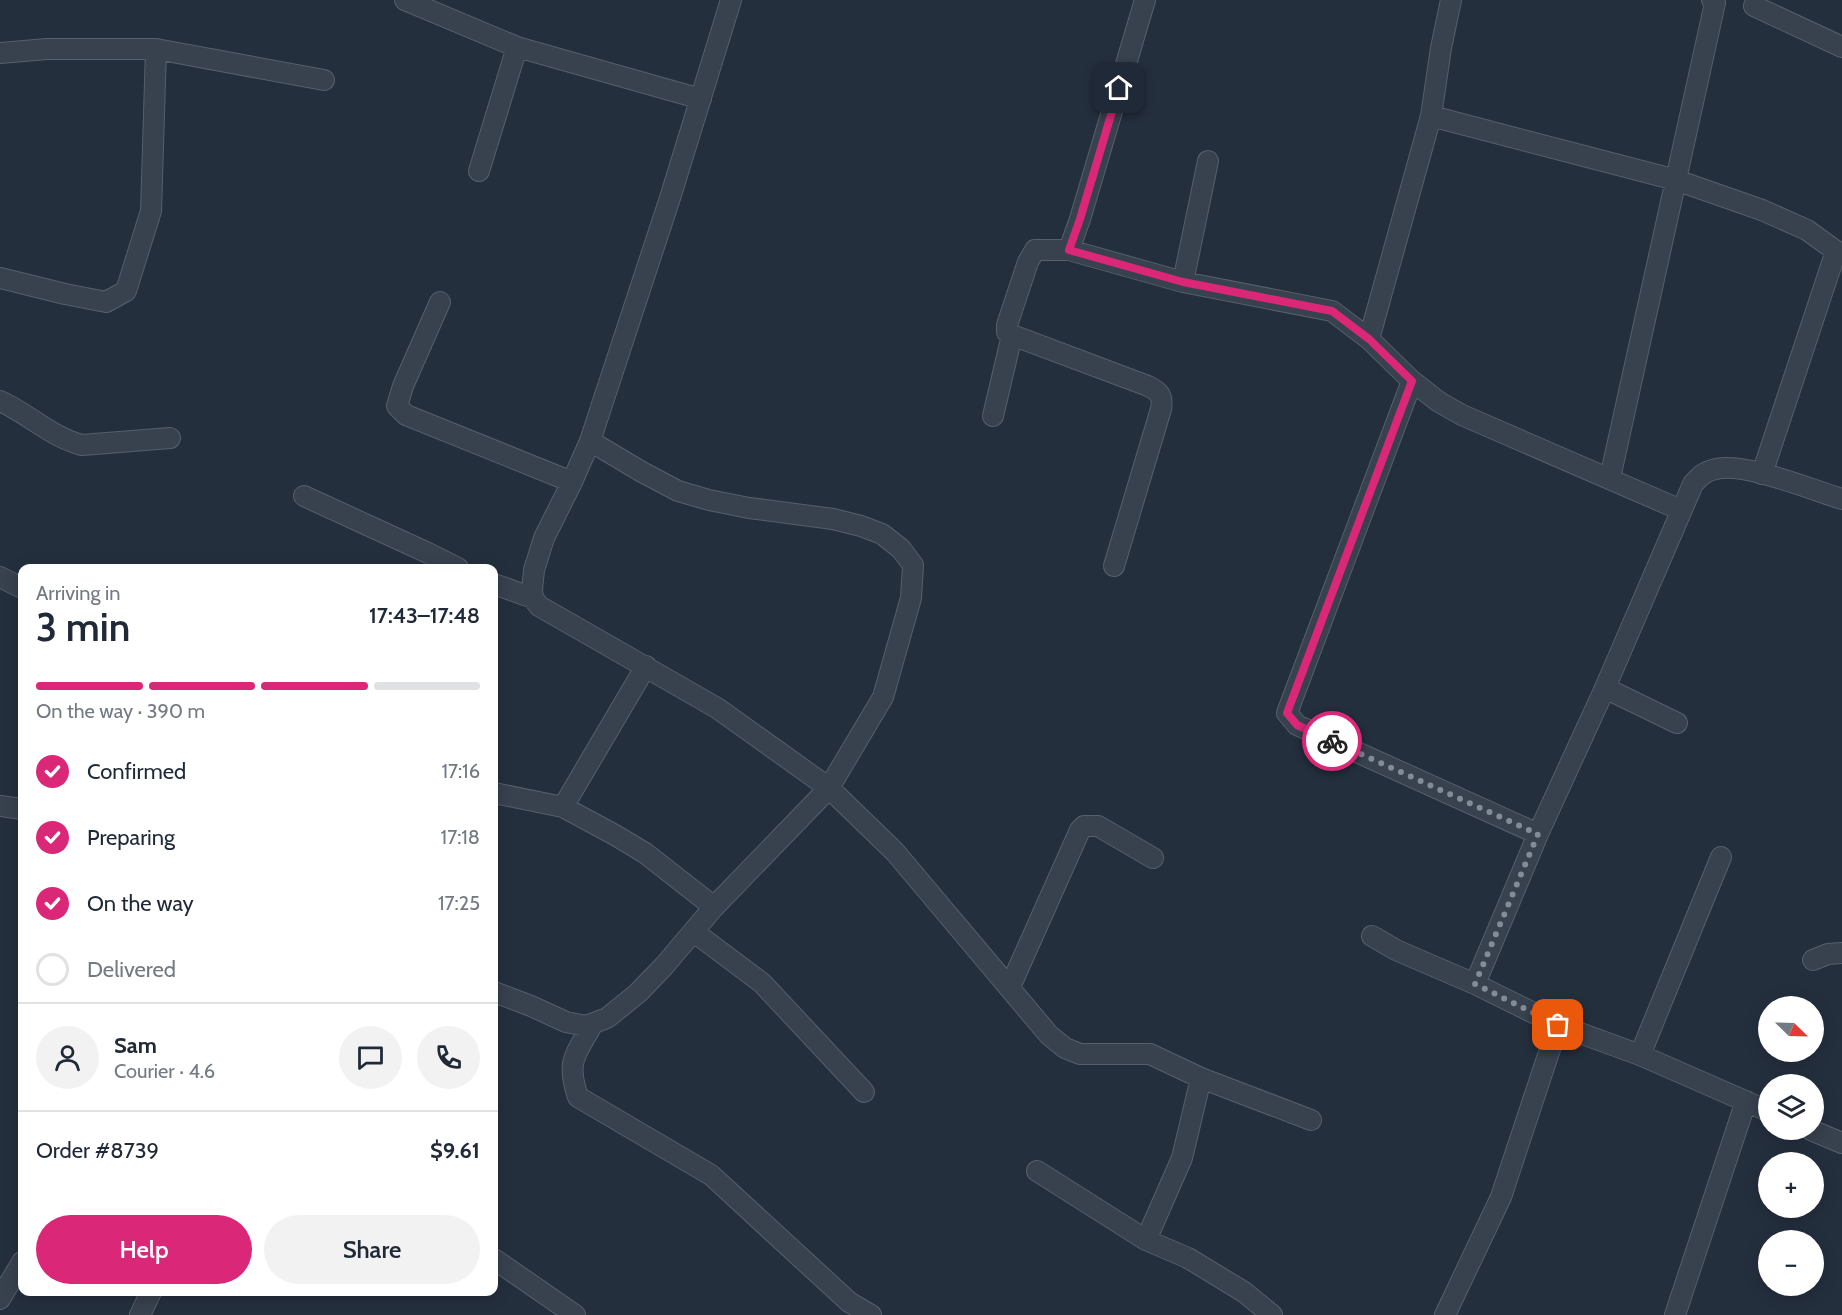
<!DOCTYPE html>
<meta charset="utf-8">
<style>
:root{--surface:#fff;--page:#f2f2f3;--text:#1f2937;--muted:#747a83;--line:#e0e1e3;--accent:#db2777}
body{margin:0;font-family:Cabin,sans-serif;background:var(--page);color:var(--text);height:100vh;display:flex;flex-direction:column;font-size:22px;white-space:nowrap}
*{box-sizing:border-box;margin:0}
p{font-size:20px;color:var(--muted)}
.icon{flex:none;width:33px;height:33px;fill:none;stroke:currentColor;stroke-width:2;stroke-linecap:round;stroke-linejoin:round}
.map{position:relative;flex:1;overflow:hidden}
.sheet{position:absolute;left:18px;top:564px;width:480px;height:732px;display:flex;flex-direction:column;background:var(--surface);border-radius:12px;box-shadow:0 3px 15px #0003}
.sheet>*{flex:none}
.needle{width:39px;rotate:113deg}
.tools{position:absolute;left:1758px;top:996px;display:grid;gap:12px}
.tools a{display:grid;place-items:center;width:66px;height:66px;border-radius:50%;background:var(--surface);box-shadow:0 3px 15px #0003;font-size:30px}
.pin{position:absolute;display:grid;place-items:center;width:51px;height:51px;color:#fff;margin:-26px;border-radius:12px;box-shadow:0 3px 9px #0006}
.courier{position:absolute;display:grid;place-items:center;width:60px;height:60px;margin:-30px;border:4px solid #db2777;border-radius:50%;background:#fff;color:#222;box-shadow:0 2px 8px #0007}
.head em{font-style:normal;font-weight:600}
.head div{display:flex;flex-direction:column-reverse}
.head{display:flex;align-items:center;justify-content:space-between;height:102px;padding:0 18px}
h1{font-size:39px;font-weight:600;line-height:45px}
.bar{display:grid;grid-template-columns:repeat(4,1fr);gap:9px 6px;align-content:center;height:72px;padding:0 18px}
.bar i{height:8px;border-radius:4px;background:var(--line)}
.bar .on{background:var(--accent)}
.bar p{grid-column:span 4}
.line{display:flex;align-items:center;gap:15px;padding:0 18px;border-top:2px solid var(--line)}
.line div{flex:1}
.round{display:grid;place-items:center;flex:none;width:63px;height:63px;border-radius:32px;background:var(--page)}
ol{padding:0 18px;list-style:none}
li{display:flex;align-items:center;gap:18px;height:66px}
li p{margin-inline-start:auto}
li .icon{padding:6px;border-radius:50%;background:var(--accent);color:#fff;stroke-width:4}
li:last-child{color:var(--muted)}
li i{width:33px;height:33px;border:3px solid var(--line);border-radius:50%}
.button{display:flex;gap:12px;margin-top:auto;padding:12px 18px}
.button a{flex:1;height:69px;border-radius:36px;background:var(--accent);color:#fff;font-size:24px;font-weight:600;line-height:69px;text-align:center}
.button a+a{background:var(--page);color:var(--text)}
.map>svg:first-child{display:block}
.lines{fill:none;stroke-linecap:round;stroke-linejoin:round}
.minor-casing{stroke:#565f6c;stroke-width:22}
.minor{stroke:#38414e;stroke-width:20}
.done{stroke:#828b98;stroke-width:6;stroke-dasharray:0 10.8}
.route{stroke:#db2777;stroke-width:8}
</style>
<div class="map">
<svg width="1842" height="1315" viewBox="0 0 1842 1315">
<rect width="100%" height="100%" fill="#242f3e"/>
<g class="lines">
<g class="minor-casing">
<path id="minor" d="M405 0 517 47 701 99
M731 0 670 198 590 441 572 482 544 538 534 570 532 590 533 598 539 606 717 708 829 788 895 852 1049 1035 1065 1048 1080 1054H1150L1201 1078 1182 1158 1146 1240 1188 1258 1244 1292 1272 1315
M1754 6 1842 47
M0 53 47 49H156L324 80
M1431 116 1676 180 1762 210 1807 230 1836 251 1842 253
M479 171 517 47
M1069 250 1080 219 1145 0
M0 278 65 294 106 302 126 291 151 211 156 49
M1183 282 1208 161
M440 302 403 386 397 406 406 415 572 482
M1369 339 1431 116 1441 48 1451 0
M1412 381 1287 713 1297 725 1538 834
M0 401C29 414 51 437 82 445L170 438
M993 416 1012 335
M1762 474 1836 251
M1610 478 1715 3 1712 0
M304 496 428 553 458 568
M1114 566 1161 409C1163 396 1160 392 1148 386L1012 335 1007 332V325L1028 262 1035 250H1069L1183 282 1332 311 1369 339 1412 381 1439 402 1462 415 1681 510
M0 577 22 588
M494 584 533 598
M1605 688 1677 723
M494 793 563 807 615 835 645 853 714 907
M0 806 22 809
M563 807 646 666
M694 932 762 983 864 1092
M1372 936 1396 950 1475 984
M1813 960 1828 954 1842 953
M1010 987 1080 830 1084 826H1098L1153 858
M494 992 531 1006 566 1022 586 1026 607 1018 638 993 664 966 714 907 829 788 883 697 911 598 913 565 901 549 882 534 861 526 833 519 749 508 709 500 678 491 642 472 590 441
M592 1025C575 1056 566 1061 578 1097L711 1175 849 1302 871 1315
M1640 1055 1721 857
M1201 1078 1311 1120
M1768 1111 1640 1055 1558 1025 1475 984 1538 834 1605 688 1693 484C1700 476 1705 471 1716 469 1745 462 1812 490 1842 499
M1811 1130 1842 1143
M1037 1171 1146 1240
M494 1259 575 1315
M0 1299 22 1262
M140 1315 151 1292
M1445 1315 1501 1197 1558 1025
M1675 1315 1746 1101"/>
</g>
<use href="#minor" class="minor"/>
</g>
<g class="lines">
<path class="done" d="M1332 741 1538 834 1475 984 1558 1025"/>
<path class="route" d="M1119 88 1080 219 1069 250 1183 282 1332 311 1369 339 1412 381 1287 713 1297 725 1332 741"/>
</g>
</svg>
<div class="tools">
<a><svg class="needle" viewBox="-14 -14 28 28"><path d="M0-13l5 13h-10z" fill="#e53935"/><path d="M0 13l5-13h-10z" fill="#747a83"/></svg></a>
<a><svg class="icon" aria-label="layers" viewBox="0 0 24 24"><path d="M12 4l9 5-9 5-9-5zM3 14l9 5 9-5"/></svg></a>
<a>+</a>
<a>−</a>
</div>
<div class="pin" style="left:1558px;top:1025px;background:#ea580c"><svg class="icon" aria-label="bag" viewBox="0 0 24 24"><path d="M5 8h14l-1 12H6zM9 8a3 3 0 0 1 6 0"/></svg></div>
<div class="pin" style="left:1119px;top:88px;background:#1f2937"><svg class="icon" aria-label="home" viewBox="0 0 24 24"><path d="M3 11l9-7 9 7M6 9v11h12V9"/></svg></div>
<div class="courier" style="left:1332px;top:741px"><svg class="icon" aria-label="bike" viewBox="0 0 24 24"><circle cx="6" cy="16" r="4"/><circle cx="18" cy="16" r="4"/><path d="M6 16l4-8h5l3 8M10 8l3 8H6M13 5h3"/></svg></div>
<section class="sheet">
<div class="head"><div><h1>3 min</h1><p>Arriving in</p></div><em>17:43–17:48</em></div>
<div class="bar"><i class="on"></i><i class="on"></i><i class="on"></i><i></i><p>On the way · 390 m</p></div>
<ol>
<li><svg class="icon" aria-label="check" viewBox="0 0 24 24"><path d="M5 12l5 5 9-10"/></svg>Confirmed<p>17:16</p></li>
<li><svg class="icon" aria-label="check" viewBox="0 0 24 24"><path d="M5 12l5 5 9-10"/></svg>Preparing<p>17:18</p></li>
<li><svg class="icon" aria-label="check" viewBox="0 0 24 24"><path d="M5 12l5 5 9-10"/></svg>On the way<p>17:25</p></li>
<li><i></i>Delivered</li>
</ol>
<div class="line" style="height:108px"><a class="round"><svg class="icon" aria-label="person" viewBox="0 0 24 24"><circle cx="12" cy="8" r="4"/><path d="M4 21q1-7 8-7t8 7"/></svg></a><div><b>Sam</b><p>Courier · 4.6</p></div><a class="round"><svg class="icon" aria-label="chat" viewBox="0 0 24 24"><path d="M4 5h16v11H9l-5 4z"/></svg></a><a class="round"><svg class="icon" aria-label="phone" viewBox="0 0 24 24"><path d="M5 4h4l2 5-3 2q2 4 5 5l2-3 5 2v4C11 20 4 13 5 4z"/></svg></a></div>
<div class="line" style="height:78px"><div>Order #8739</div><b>$9.61</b></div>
<div class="button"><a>Help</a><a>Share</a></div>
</section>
</div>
